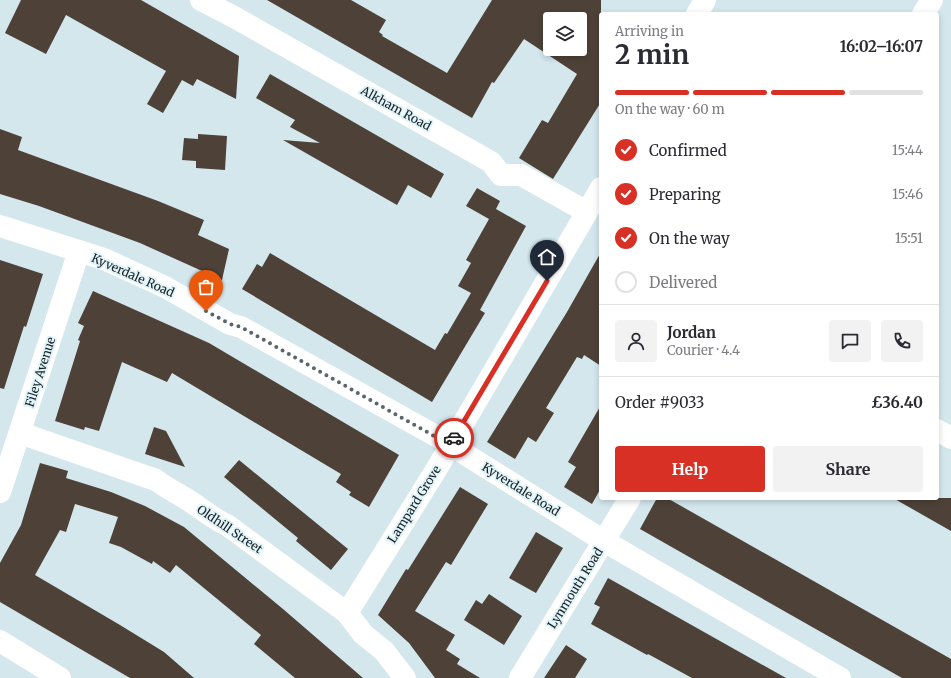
<!DOCTYPE html>
<meta charset="utf-8">
<style>
:root{--surface:#fff;--page:#f2f2f3;--text:#2b2b33;--muted:#7c7c81;--line:#e1e1e2;--accent:#d93025}
body{margin:0;font-family:Merriweather,serif;background:var(--page);color:var(--text);height:100vh;display:flex;flex-direction:column;font-size:15px;white-space:nowrap}
*{box-sizing:border-box;margin:0}
p{font-size:13px;color:var(--muted)}
.icon{flex:none;width:22px;height:22px;fill:none;stroke:currentColor;stroke-width:2;stroke-linecap:round;stroke-linejoin:round}
.map{position:relative;flex:1;overflow:hidden}
.panel{position:absolute;left:599px;top:12px;width:340px;height:488px;display:flex;flex-direction:column;background:var(--surface);border-radius:4px;box-shadow:0 2px 6px #0003}
.panel>*{flex:none}
.buttons{position:absolute;left:543px;top:12px;display:grid;gap:8px}
.buttons a{display:grid;place-items:center;width:44px;height:44px;border-radius:4px;background:var(--surface);box-shadow:0 2px 6px #0003;font-size:20px}
.pin{position:absolute;display:grid;place-items:center;width:34px;height:34px;color:#fff;margin:-41px -17px;border-radius:50% 50% 50% 0;rotate:-45deg;box-shadow:0 0 4px #0007}
.pin .icon{rotate:45deg}
.courier{position:absolute;display:grid;place-items:center;width:40px;height:40px;margin:-20px;border:3px solid #d93025;border-radius:50%;background:#fff;color:#222;box-shadow:0 1px 5px #0007}
.head em{font-style:normal;font-weight:700}
.head div{display:flex;flex-direction:column-reverse}
.head{display:flex;align-items:center;justify-content:space-between;height:68px;padding:0 16px}
h1{font-size:26px;font-weight:700;line-height:30px}
.bar{display:grid;grid-template-columns:repeat(4,1fr);gap:6px 4px;align-content:center;height:48px;padding:0 16px}
.bar i{height:5px;border-radius:3px;background:var(--line)}
.bar .current{background:var(--accent)}
.bar p{grid-column:span 4}
.line{display:flex;align-items:center;gap:10px;padding:0 16px;border-top:1px solid var(--line)}
.line div{flex:1}
.round{display:grid;place-items:center;flex:none;width:42px;height:42px;border-radius:4px;background:var(--page)}
ol{padding:0 16px;list-style:none}
li{display:flex;align-items:center;gap:12px;height:44px}
li p{margin-inline-start:auto}
li .icon{padding:4px;border-radius:50%;background:var(--accent);color:#fff;stroke-width:4}
li:last-child{color:var(--muted)}
li i{width:22px;height:22px;border:2px solid var(--line);border-radius:50%}
.cta{display:flex;gap:8px;margin-top:auto;padding:8px 16px}
.cta a{flex:1;height:46px;border-radius:4px;background:var(--accent);color:#fff;font-size:16px;font-weight:700;line-height:46px;text-align:center}
.cta a+a{background:var(--page);color:var(--text)}
.map>svg:first-child{display:block}
.building{fill:#4e4138;fill-rule:evenodd}
.lines{fill:none;stroke-linecap:round;stroke-linejoin:round}
.minor{stroke:#fff;stroke-width:22}
.done{stroke:#5a6669;stroke-width:4;stroke-dasharray:0 7.2}
.route{stroke:#d93025;stroke-width:5}
.labels{text-anchor:middle;dominant-baseline:central;stroke-width:4;stroke-linejoin:round;paint-order:stroke}
.street-label{font-size:12px;fill:#192022;stroke:#e0f4fa}
</style>
<div class="map">
<svg width="951" height="678" viewBox="0 0 951 678">
<rect width="100%" height="100%" fill="#d3e7ed"/>
<path class="building" d="M21 0H141L239 56 236 99 197 79 193 86 182 80 163 113 147 104 166 71 66 15 46 54 5 33Z
M267 0H351L386 20 379 32 383 35 382 36 447 73 492 0H601V102L553 179 519 158 542 120 548 123 577 74 524 39 494 83 492 82 472 118ZM550 19H580V49H550Z
M270 74 444 174 431 198 408 185 397 205 283 140 320 143 290 127 295 120 256 98Z
M0 129 22 137 18 150 158 201 204 220 198 235 229 249 222 280 140 243 39 206 0 194Z
M198 134 227 136 225 170 196 168V161L182 160 184 138 198 139Z
M477 188 500 201 496 209 526 226 480 310 485 313 432 402 242 289 257 264 262 267 270 253 435 350 445 333 447 334 471 293 458 286 471 263 466 260 489 219 466 206Z
M601 252V366L584 355 582 359 577 357 546 408 554 413 536 442 528 437 515 459 487 442 567 312Z
M0 260 43 274 26 327 24 326 4 389 0 388Z
M93 291 209 343 399 455 369 507 349 495 351 492 336 482 341 474 172 373 167 382 122 362 99 431 85 427 84 430 55 421 80 341 78 340 84 326 78 323Z
M601 405V488L592 504 564 487 576 467 568 462Z
M154 427 166 431 185 467 145 454Z
M239 460 348 549 331 570 296 541 298 538 224 477Z
M40 463 68 471 66 478 111 492 145 506 184 527 283 609 363 678H295L254 644 261 635 176 565 170 573 153 561 152 564 121 547 109 543 118 517 75 504 66 532 60 530 35 575 120 625 164 652 194 678H130L0 602V563L21 525Z
M460 487 488 504 451 565 446 562 415 611 455 635 446 650 460 659 457 664 480 678H435L409 643 378 615 406 569 408 570Z
M657 498H667L951 659V678H902L640 529Z
M893 498H951V531Z
M536 532 563 548 536 593 509 578Z
M608 578 786 678H692L648 654 647 655 591 624 600 607 594 604Z
M489 594 522 616 504 645 464 620 476 600 482 604Z
M566 645 587 659 575 678H544Z"/>
<g class="lines">
<path class="minor" d="M201 0 234 17 491 162 501 175H521L587 212
M697 14 705 0
M923 14 932 0
M0 226 104 259 165 287 230 324 241 327 436 436 604 541 840 678
M937 430 951 438
M20 433 156 480C166 488 177 493 188 500 201 508 213 519 227 525L347 613 363 634 384 651 405 678
M0 492 79 251
M347 613 436 470 601 188
M0 641 60 678
M520 678 630 498"/>
</g>
<g class="lines">
<path class="done" d="M206 311 230 324 241 327 450 445 454 438"/>
<path class="route" d="M454 438 547 281"/>
</g>
<g class="labels">
<g class="street-label">
<text transform="translate(396 108) rotate(29)">Alkham Road</text>
<text transform="translate(133 275) rotate(24)">Kyverdale Road</text>
<text transform="translate(40 372) rotate(-72)">Filey Avenue</text>
<text transform="translate(521 489) rotate(32)">Kyverdale Road</text>
<text transform="translate(414 504) rotate(-58)">Lampard Grove</text>
<text transform="translate(230 529) rotate(34)">Oldhill Street</text>
<text transform="translate(575 588) rotate(-58)">Lynmouth Road</text>
</g>
</g>
</svg>
<div class="buttons">
<a><svg class="icon" aria-label="layers" viewBox="0 0 24 24"><path d="M12 4l9 5-9 5-9-5zM3 14l9 5 9-5"/></svg></a>
</div>
<div class="pin" style="left:206px;top:311px;background:#ea580c"><svg class="icon" aria-label="bag" viewBox="0 0 24 24"><path d="M5 8h14l-1 12H6zM9 8a3 3 0 0 1 6 0"/></svg></div>
<div class="pin" style="left:547px;top:281px;background:#1f2937"><svg class="icon" aria-label="home" viewBox="0 0 24 24"><path d="M3 11l9-7 9 7M6 9v11h12V9"/></svg></div>
<div class="courier" style="left:454px;top:438px"><svg class="icon" aria-label="car" viewBox="0 0 24 24"><path d="M5 17H2v-5l4-1 3-4h7l3 4 3 1v5h-3M9 17h6M6 11h13"/><circle cx="7" cy="17" r="2"/><circle cx="17" cy="17" r="2"/></svg></div>
<section class="panel">
<div class="head"><div><h1>2 min</h1><p>Arriving in</p></div><em>16:02–16:07</em></div>
<div class="bar"><i class="current"></i><i class="current"></i><i class="current"></i><i></i><p>On the way · 60 m</p></div>
<ol>
<li><svg class="icon" aria-label="check" viewBox="0 0 24 24"><path d="M5 12l5 5 9-10"/></svg>Confirmed<p>15:44</p></li>
<li><svg class="icon" aria-label="check" viewBox="0 0 24 24"><path d="M5 12l5 5 9-10"/></svg>Preparing<p>15:46</p></li>
<li><svg class="icon" aria-label="check" viewBox="0 0 24 24"><path d="M5 12l5 5 9-10"/></svg>On the way<p>15:51</p></li>
<li><i></i>Delivered</li>
</ol>
<div class="line" style="height:72px"><a class="round"><svg class="icon" aria-label="person" viewBox="0 0 24 24"><circle cx="12" cy="8" r="4"/><path d="M4 21q1-7 8-7t8 7"/></svg></a><div><b>Jordan</b><p>Courier · 4.4</p></div><a class="round"><svg class="icon" aria-label="chat" viewBox="0 0 24 24"><path d="M4 5h16v11H9l-5 4z"/></svg></a><a class="round"><svg class="icon" aria-label="phone" viewBox="0 0 24 24"><path d="M5 4h4l2 5-3 2q2 4 5 5l2-3 5 2v4C11 20 4 13 5 4z"/></svg></a></div>
<div class="line" style="height:52px"><div>Order #9033</div><b>£36.40</b></div>
<div class="cta"><a>Help</a><a>Share</a></div>
</section>
</div>
